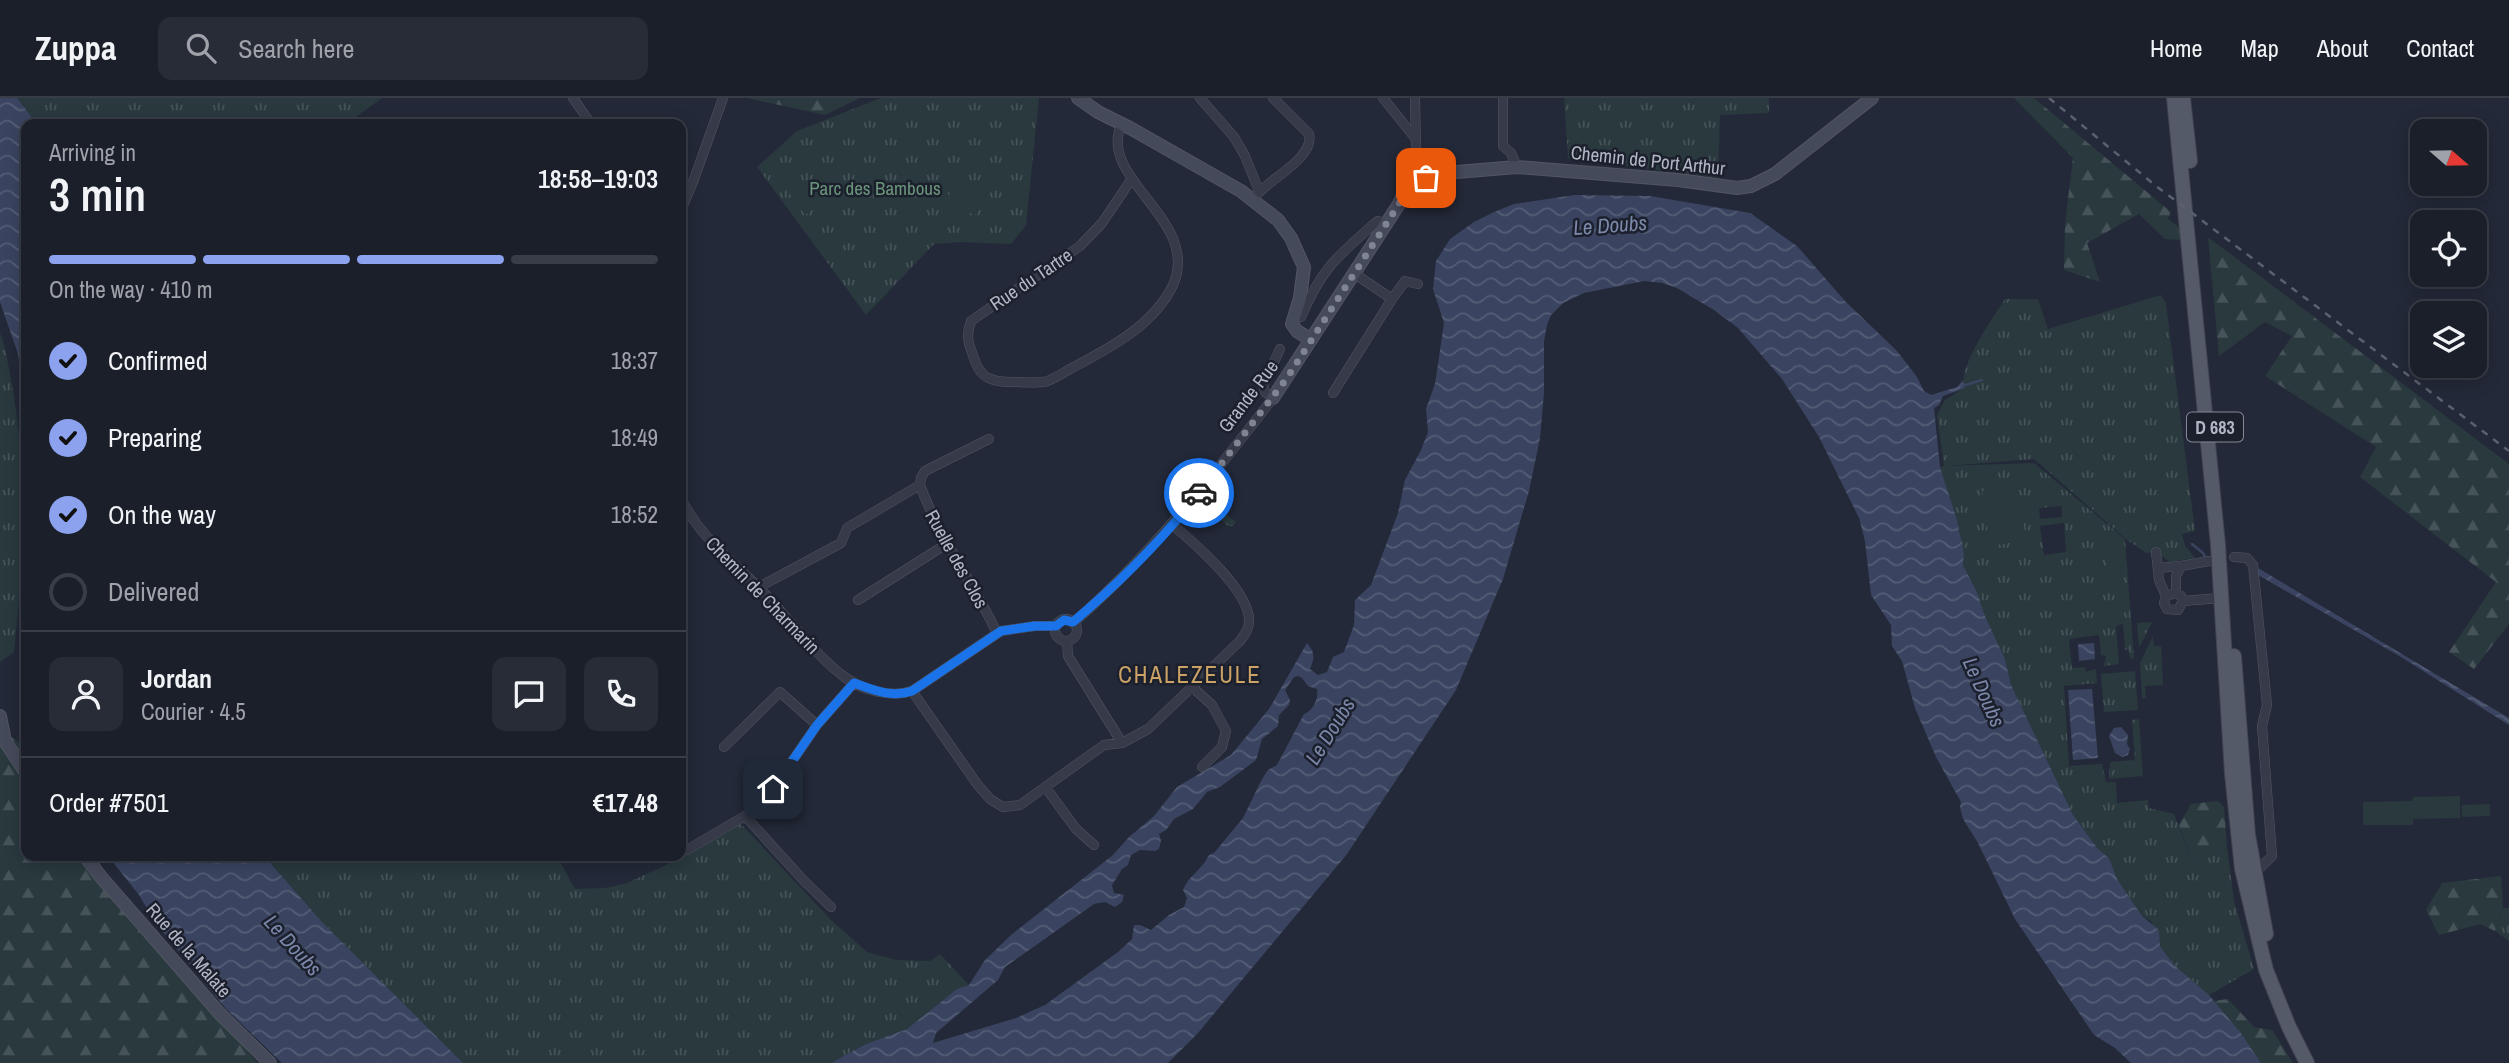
<!DOCTYPE html>
<meta charset="utf-8">
<style>
:root{--surface:#1a1f2a;--page:#272c36;--text:#f1f3f6;--muted:#9fa2a8;--line:#383d47;--accent:#8ca2ef}
body{margin:0;font-family:"Archivo Narrow",sans-serif;background:var(--page);color:var(--text);height:100vh;display:flex;flex-direction:column;font-size:26px;white-space:nowrap}
*{box-sizing:border-box;margin:0}
p{font-size:23px;color:var(--muted)}
.icon{flex:none;width:38px;height:38px;fill:none;stroke:currentColor;stroke-width:2;stroke-linecap:round;stroke-linejoin:round}
.map{position:relative;flex:1;overflow:hidden}
.drawer{position:absolute;left:21px;top:21px;width:665px;height:742px;display:flex;flex-direction:column;background:var(--surface);border-radius:14px;box-shadow:0 4px 18px #0003,0 0 0 2px var(--line)}
.drawer>*{flex:none}
.needle{width:46px;rotate:110deg}
.tools{position:absolute;left:2410px;top:21px;display:grid;gap:14px}
.tools a{display:grid;place-items:center;width:77px;height:77px;border-radius:14px;background:var(--surface);box-shadow:0 4px 18px #0003,0 0 0 2px var(--line);font-size:35px}
.pin{position:absolute;display:grid;place-items:center;width:60px;height:60px;color:#fff;margin:-30px;border-radius:14px;box-shadow:0 4px 10px #0006}
.courier{position:absolute;display:grid;place-items:center;width:70px;height:70px;margin:-35px;border:5px solid #1a73e8;border-radius:50%;background:#fff;color:#222;box-shadow:0 2px 9px #0007}
.overview em{font-style:normal;font-weight:600}
.overview div{display:flex;flex-direction:column-reverse}
.overview{display:flex;align-items:center;justify-content:space-between;height:119px;padding:0 28px}
h1{font-size:46px;font-weight:600;line-height:52px}
.bar{display:grid;grid-template-columns:repeat(4,1fr);gap:10px 7px;align-content:center;height:84px;padding:0 28px}
.bar i{height:9px;border-radius:5px;background:var(--line)}
.bar .active{background:var(--accent)}
.bar p{grid-column:span 4}
.line{display:flex;align-items:center;gap:18px;padding:0 28px;border-top:2px solid var(--line)}
.line div{flex:1}
.round{display:grid;place-items:center;flex:none;width:74px;height:74px;border-radius:14px;background:var(--page)}
ol{padding:0 28px;list-style:none}
li{display:flex;align-items:center;gap:21px;height:77px}
li p{margin-inline-start:auto}
li .icon{padding:7px;border-radius:50%;background:var(--accent);color:#111;stroke-width:4}
li:last-child{color:var(--muted)}
li i{width:38px;height:38px;border:4px solid var(--line);border-radius:50%}
header{display:flex;align-items:center;gap:42px;box-sizing:border-box;height:98px;padding:0 35px;background:var(--surface);border-bottom:2px solid var(--line)}
header strong{font-size:33px}
nav{display:flex;gap:38px;margin-inline-start:auto;font-size:24px}
.search{width:490px;height:63px;background:var(--page);display:flex;align-items:center;gap:18px;box-sizing:border-box;padding:0 24px;border-radius:14px;color:var(--muted);font-size:26px}
.map>svg:first-child{display:block}
.grass{fill:url(#grass-tufts);fill-rule:evenodd}
.forest{fill:url(#forest-firs)}
.garden{fill:#29393d}
.water{fill:url(#water-waves);fill-rule:evenodd}
.lines{fill:none;stroke-linecap:round;stroke-linejoin:round}
.stream{stroke:#3a4460;stroke-width:2.5}
.street-casing{stroke:#525663;stroke-width:10}
.secondary-casing{stroke:#525663;stroke-width:14}
.primary-casing{stroke:#404452;stroke-width:16}
.street{stroke:#373b49;stroke-width:9}
.secondary{stroke:#454a5b;stroke-width:12}
.primary{stroke:#555a69;stroke-width:14}
.rail{stroke:#5b6071;stroke-width:2.5;stroke-dasharray:7 7;stroke-linecap:butt}
.done{stroke:#808594;stroke-width:7;stroke-dasharray:0 12.6}
.route{stroke:#1a73e8;stroke-width:9}
.labels{text-anchor:middle;dominant-baseline:central;stroke-width:5;stroke-linejoin:round;paint-order:stroke}
.shield{fill:#1c202d;stroke:#858997;stroke-width:2}
.shield-label{font-size:18px;font-weight:bold;fill:#b2b6c5}
.street-label{font-size:19px;fill:#b2b6c5;stroke:#1c202d}
.park-label{font-size:19px;fill:#6a947b;stroke:#1c202d}
.water-label{font-size:21px;font-style:italic;fill:#7c88aa;stroke:#1c202d}
.quarter-label{font-size:23px;letter-spacing:2px;fill:#cba366;stroke:#1c202d}
</style>
<header>
<strong>Zuppa</strong>
<div class="search"><svg class="icon" aria-label="search" viewBox="0 0 24 24"><circle cx="10" cy="10" r="6"/><path d="M15 15l6 6"/></svg>Search here</div>
<nav><a>Home</a><a>Map</a><a>About</a><a>Contact</a></nav>
</header>
<div class="map">
<svg width="2509" height="965" viewBox="0 0 2509 965">
<defs>
<pattern id="grass-tufts" width="24" height="20" patternUnits="userSpaceOnUse" patternTransform="scale(1.75)"><rect width="24" height="20" fill="#29393d"/><path d="M3 7l-1-3M5 7V3M7 7l1-3M15 17l-1-3M17 17v-4M19 17l1-3" fill="none" stroke="#465358"/></pattern>
<pattern id="forest-firs" width="22" height="20" patternUnits="userSpaceOnUse" patternTransform="scale(1.75)"><rect width="22" height="20" fill="#29393d"/><path d="M5 1l3.5 6h-7zM16 11l3.5 6h-7z" fill="#465358"/></pattern>
<pattern id="water-waves" width="16" height="10" patternUnits="userSpaceOnUse" patternTransform="scale(1.75)"><rect width="16" height="10" fill="#3a4460"/><path d="M0 5q4-4 8 0t8 0" fill="none" stroke="#545d75"/></pattern>
</defs>
<rect width="100%" height="100%" fill="#232938"/>
<path class="grass" d="M17 0H382L346 26H37Z
M881 0H1039L1026 127 1011 146 961 144 934 146 866 217 757 69 797 33Z
M1564 0H1769V15L1720 17 1718 80 1568 60Z
M2161 197 2166 206 2195 433 2182 436 2185 448 2195 460 2170 464 2156 454 2146 455 2126 441 2034 361 1946 368 2034 365 2125 441 2134 560 2130 561 2129 552H2125L2123 526 2116 528 2119 566 2104 568 2106 558 2101 557 2099 537 2069 541 2072 570 2085 569 2086 574 2096 571 2097 585 2064 588 2069 668 2102 666 2106 684H2116L2117 705 2148 702 2149 710 2174 716 2194 767 2227 749 2234 803 2254 871 2209 897 2174 867 2160 848 2151 823 2142 818 2117 781 2109 760 2098 751 2073 717 2011 587 2005 561 1985 518 1977 494 1963 467 1964 456 1957 422 1940 369 1944 368 1937 317 1945 302 1964 290C1959 266 1992 222 2005 201H2038L2048 231ZM2062 408V419L2040 421 2039 410ZM2064 425 2066 454 2044 457 2040 428Z
M0 235C6 250 8 266 11 282 28 371 23 464 14 554L0 564Z
M1216 409 1236 424 1233 428H1228L1212 414Z
M2152 524 2139 550 2137 525Z
M2153 538 2154 548H2161L2163 587 2145 588 2146 600H2142L2140 565Z
M2135 573 2138 612 2104 614 2101 576Z
M2139 621 2143 678 2109 681 2110 664 2135 662 2132 622Z
M741 726 832 823 867 854 896 862 930 863 940 856 969 887 957 891 907 931 866 946 831 965H463L323 825 264 758H557L575 791 606 790 627 785 677 762Z
M2503 810H2509V843L2495 833Z"/>
<path class="forest" d="M747 0H860L825 17Z
M2014 0H2034L2171 114 2168 121 2181 131 2182 142 2165 141 2139 116 2087 145 2100 184 2064 172 2065 126 2073 60Z
M2208 139 2509 366V526L2474 571 2449 554 2496 484 2360 379 2376 349 2265 278 2292 238 2265 224 2219 258Z
M0 632 22 646 26 656V758H88L165 859 258 965H0Z
M2218 703 2224 709 2227 749 2194 767 2179 727 2191 706Z
M2501 778 2503 810 2495 833 2480 826 2439 837 2426 812 2442 785Z
M2228 901 2254 929 2272 932 2293 965H2261L2214 903Z"/>
<path class="garden" d="M800 83 817 108 805 117 787 92Z
M957 86 983 106 974 118 948 98Z
M2018 388 2026 442 1990 448 1982 393Z
M2117 437 2121 476 2108 477 2105 438Z
M2460 698V720L2413 721V727H2363V704L2412 703 2413 699Z
M2490 706V718L2462 719V707Z"/>
<path class="water" d="M0 0H17L37 26H26V309L18 256 0 204Z
M1575 97 1650 98 1750 115 1797 148 1845 203 1897 253 1917 279 1924 293 1931 297 1957 289 1963 282 1965 290 1943 298 1939 307 1934 310 1940 369 1957 422 1964 456 1963 467 1977 494 1985 518 2005 561 2011 587 2073 717 2098 751 2109 760 2117 781 2142 818 2159 832 2160 848 2174 867 2209 897 2240 934 2261 965H2131L2115 950 2094 937 2015 821 1978 745 1963 721 1960 709 1961 704 1936 659 1915 610 1902 563 1892 548 1891 527 1871 497 1865 443 1859 420 1819 339 1782 281 1738 230 1714 212 1677 190 1662 185 1644 183 1584 195 1563 205 1551 217 1547 227 1544 243V294L1540 340 1529 393 1503 481 1456 592 1347 756 1198 935 1168 965H831L866 946 907 931 957 891 969 887 985 862 1011 837 1113 757 1129 739 1154 718 1177 689 1231 657 1269 611 1307 545C1315 555 1315 559 1310 571L1318 577 1327 574 1333 559 1344 554 1354 527 1355 502 1371 487 1398 415 1405 382 1421 352 1428 334 1426 311 1435 286 1444 225 1433 191 1436 163 1450 141 1474 124 1494 114 1514 106ZM1298 578 1302 580 1308 588 1317 591C1319 600 1313 613 1304 616L1277 667 1268 672 1262 681 1243 720 1214 755 1209 757C1202 772 1188 778 1183 792L1187 800 1184 809 1169 817 1151 832 1140 827H1134L1132 841 1118 854 1045 907 1016 920 933 945 936 935 998 882 1005 869 1094 806 1105 804 1115 809 1122 804 1124 797 1114 795 1112 787 1122 771 1128 767 1131 757 1140 752 1155 753 1159 751 1161 742 1159 736 1166 732 1174 721 1193 711 1207 694 1220 689 1256 662 1262 641 1278 628 1279 617 1289 607 1290 602 1285 592 1294 579Z
M2258 470 2509 620V627L2401 559 2258 477Z
M2094 545 2095 561 2079 563 2078 546Z
M2092 591 2098 660 2073 662 2068 592Z
M2121 629 2128 637 2127 646 2130 651 2128 657 2122 659 2115 655 2109 638 2114 630Z
M108 758H264L323 825 463 965H282L226 911 155 824 139 797Z"/>
<g class="lines">
<path class="stream" d="M1962 288 1982 282
M2192 446 2203 455 2206 461"/>
<g class="street-casing">
<path id="street" d="M573 0 591 26
M1200 0 1234 39 1245 58 1259 93
M1383 0 1415 40
M1415 0 1416 52 1421 73
M1503 0V48L1511 55 1517 69
M1122 25C1095 81 1202 121 1173 187 1154 227 1110 250 1072 270 1064 274 1053 282 1044 284 1034 285 1022 284 1012 284 994 284 981 281 975 263 969 247 965 239 971 223L1080 148 1102 125 1131 82
M1253 101C1266 82 1315 61 1309 36L1273 0
M681 112 693 84 723 0
M1392 201 1405 183 1418 186
M1301 219C1321 172 1335 160 1373 127L1378 123 1386 125
M1333 295 1392 201 1355 176
M920 387C939 439 973 484 997 535
M920 387 921 380 925 373 989 341
M681 400C700 441 737 466 768 499 789 522 821 563 846 580 863 592 891 600 912 593L1001 533 1035 528H1056
M2156 454 2159 482 2166 498
M2234 459 2247 460 2253 467 2267 607 2262 628 2272 758 2261 769 2254 771
M2158 470 2181 468 2209 463
M759 489 841 445 847 430 920 387
M2176 495 2166 498 2164 505 2167 511 2178 512 2183 503
M2181 498 2176 495V478L2181 468
M858 502 948 445
M2183 503 2220 500
M1055 532a11 11 0 1 1 22 0a11 11 0 1 1-22 0Z
M1073 525C1150 458 1211 380 1273 300L1265 294 1263 288 1280 251
M1067 543 1068 558 1122 645
M1192 589 1212 607 1226 633 1222 649 1202 669
M912 593 977 686 990 701 1003 709 1020 707 1104 647 1122 645 1148 631 1240 543C1245 536 1249 531 1249 523 1250 493 1194 445 1173 427
M724 649 780 594 817 627
M1046 690 1076 731 1094 747
M745 718 805 784 831 809
M687 752 745 718 759 707 773 691 817 627 854 585"/>
</g>
<g class="secondary-casing">
<path id="secondary" d="M1078 0 1098 14 1130 30 1241 93 1278 122 1291 140 1304 169 1300 200 1292 226 1297 233 1311 242
M1407 99 1419 87 1441 80
M1273 300 1399 106 1414 73 1419 72 1432 76 1517 69 1678 82 1737 90 1751 88 1775 76 1872 0
M0 618 5 643 26 675
M85 758 101 779 221 917 270 965"/>
</g>
<g class="primary-casing">
<path id="primary" d="M2174 0 2218 447 2232 676 2242 771 2266 872 2289 929 2307 965
M2183 0 2190 63
M2234 558 2248 737 2266 836"/>
</g>
<use href="#street" class="street"/>
<use href="#secondary" class="secondary"/>
<use href="#primary" class="primary"/>
<path class="rail" d="M2049 0 2156 88 2509 353"/>
</g>
<g class="lines">
<path class="done" d="M1199 395 1287 280 1399 106 1411 82 1419 87 1426 80"/>
<path class="route" d="M773 691 817 627 854 585C873 592 892 600 912 593L1001 533 1035 528H1056L1064 522 1073 524C1118 486 1162 442 1199 395"/>
</g>
<g class="labels">
<rect class="shield" x="2187" y="314.5" width="56" height="29" rx="5"/>
<g class="shield-label">
<text x="2215" y="329">D 683</text>
</g>
<g class="street-label">
<text transform="translate(1648 62) rotate(6)">Chemin de Port Arthur</text>
<text transform="translate(1031 181) rotate(-34)">Rue du Tartre</text>
<text transform="translate(1248 298) rotate(-53)">Grande Rue</text>
<text transform="translate(957 461) rotate(61)">Ruelle des Clos</text>
<text transform="translate(763 497) rotate(46)">Chemin de Charmarin</text>
<text transform="translate(189 852) rotate(49)">Rue de la Malate</text>
</g>
<g class="park-label">
<text x="875" y="90">Parc des Bambous</text>
</g>
<g class="water-label">
<text transform="translate(1610 127) rotate(-4)">Le Doubs</text>
<text transform="translate(1984 594) rotate(66)">Le Doubs</text>
<text transform="translate(1330 633) rotate(-58)">Le Doubs</text>
<text transform="translate(293 847) rotate(48)">Le Doubs</text>
</g>
<g class="quarter-label">
<text x="1190" y="576">CHALEZEULE</text>
</g>
</g>
</svg>
<div class="tools">
<a><svg class="needle" viewBox="-14 -14 28 28"><path d="M0-13l5 13h-10z" fill="#e53935"/><path d="M0 13l5-13h-10z" fill="#9fa2a8"/></svg></a>
<a><svg class="icon" aria-label="locate" viewBox="0 0 24 24"><circle cx="12" cy="12" r="6"/><path d="M12 2v4M12 18v4M2 12h4M18 12h4"/></svg></a>
<a><svg class="icon" aria-label="layers" viewBox="0 0 24 24"><path d="M12 4l9 5-9 5-9-5zM3 14l9 5 9-5"/></svg></a>
</div>
<div class="pin" style="left:1426px;top:80px;background:#ea580c"><svg class="icon" aria-label="bag" viewBox="0 0 24 24"><path d="M5 8h14l-1 12H6zM9 8a3 3 0 0 1 6 0"/></svg></div>
<div class="pin" style="left:773px;top:691px;background:#1f2937"><svg class="icon" aria-label="home" viewBox="0 0 24 24"><path d="M3 11l9-7 9 7M6 9v11h12V9"/></svg></div>
<div class="courier" style="left:1199px;top:395px"><svg class="icon" aria-label="car" viewBox="0 0 24 24"><path d="M5 17H2v-5l4-1 3-4h7l3 4 3 1v5h-3M9 17h6M6 11h13"/><circle cx="7" cy="17" r="2"/><circle cx="17" cy="17" r="2"/></svg></div>
<section class="drawer">
<div class="overview"><div><h1>3 min</h1><p>Arriving in</p></div><em>18:58–19:03</em></div>
<div class="bar"><i class="active"></i><i class="active"></i><i class="active"></i><i></i><p>On the way · 410 m</p></div>
<ol>
<li><svg class="icon" aria-label="check" viewBox="0 0 24 24"><path d="M5 12l5 5 9-10"/></svg>Confirmed<p>18:37</p></li>
<li><svg class="icon" aria-label="check" viewBox="0 0 24 24"><path d="M5 12l5 5 9-10"/></svg>Preparing<p>18:49</p></li>
<li><svg class="icon" aria-label="check" viewBox="0 0 24 24"><path d="M5 12l5 5 9-10"/></svg>On the way<p>18:52</p></li>
<li><i></i>Delivered</li>
</ol>
<div class="line" style="height:126px"><a class="round"><svg class="icon" aria-label="person" viewBox="0 0 24 24"><circle cx="12" cy="8" r="4"/><path d="M4 21q1-7 8-7t8 7"/></svg></a><div><b>Jordan</b><p>Courier · 4.5</p></div><a class="round"><svg class="icon" aria-label="chat" viewBox="0 0 24 24"><path d="M4 5h16v11H9l-5 4z"/></svg></a><a class="round"><svg class="icon" aria-label="phone" viewBox="0 0 24 24"><path d="M5 4h4l2 5-3 2q2 4 5 5l2-3 5 2v4C11 20 4 13 5 4z"/></svg></a></div>
<div class="line" style="height:91px"><div>Order #7501</div><b>€17.48</b></div>
</section>
</div>
